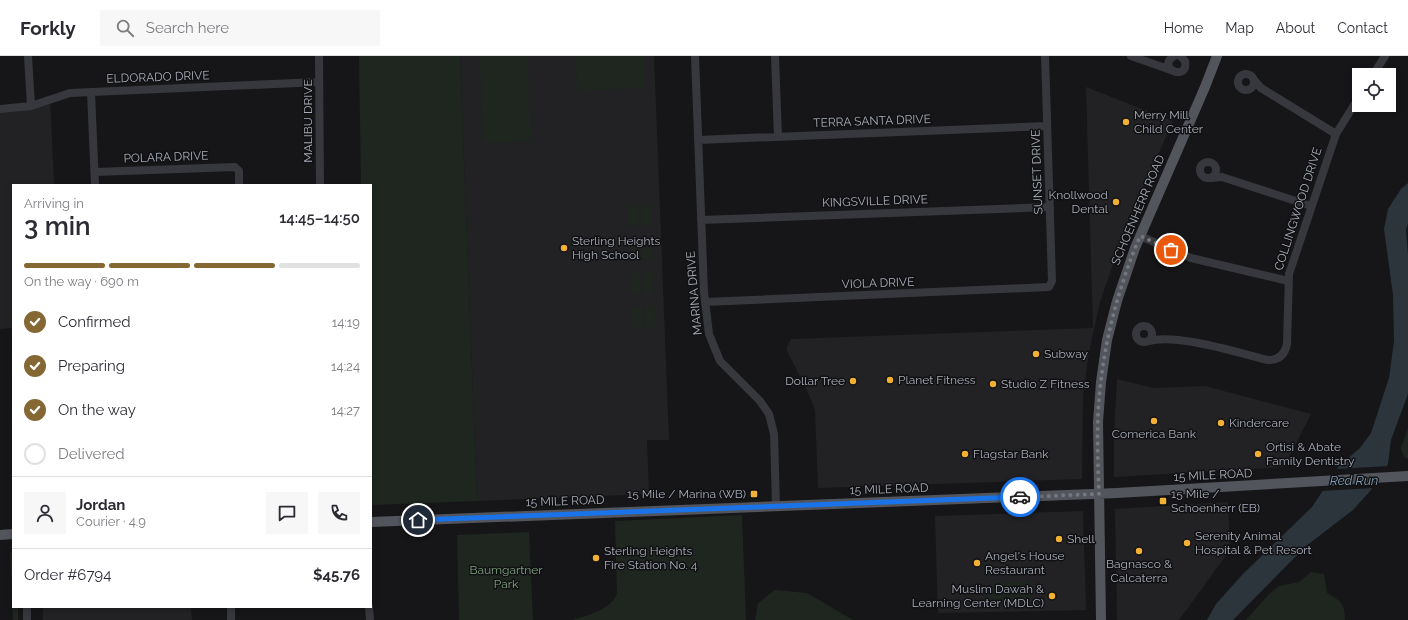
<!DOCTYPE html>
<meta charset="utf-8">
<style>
:root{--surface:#fff;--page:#f7f7f7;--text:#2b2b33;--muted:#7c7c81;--line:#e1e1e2;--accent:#856733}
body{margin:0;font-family:Raleway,sans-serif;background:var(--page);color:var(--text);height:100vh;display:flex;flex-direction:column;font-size:15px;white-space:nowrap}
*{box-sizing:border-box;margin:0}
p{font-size:13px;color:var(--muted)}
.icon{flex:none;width:22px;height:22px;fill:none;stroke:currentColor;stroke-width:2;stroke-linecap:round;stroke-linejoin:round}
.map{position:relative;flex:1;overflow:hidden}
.details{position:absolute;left:12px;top:128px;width:360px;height:424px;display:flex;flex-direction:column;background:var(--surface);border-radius:0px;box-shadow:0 2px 6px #0003}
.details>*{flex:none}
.fabs{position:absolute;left:1352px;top:12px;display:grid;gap:8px}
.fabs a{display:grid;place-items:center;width:44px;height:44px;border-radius:0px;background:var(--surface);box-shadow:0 2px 6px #0003;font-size:20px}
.pin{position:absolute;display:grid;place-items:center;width:34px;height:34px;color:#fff;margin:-17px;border:2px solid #fff;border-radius:50%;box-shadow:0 1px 4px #0007}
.courier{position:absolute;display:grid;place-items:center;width:40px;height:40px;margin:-20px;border:3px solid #1a73e8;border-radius:50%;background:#fff;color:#222;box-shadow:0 1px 5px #0007}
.overview em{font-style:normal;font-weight:600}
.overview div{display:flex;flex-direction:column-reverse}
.overview{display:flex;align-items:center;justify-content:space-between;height:68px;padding:0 12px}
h1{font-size:26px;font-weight:600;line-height:30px}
.bar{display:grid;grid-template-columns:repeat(4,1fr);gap:6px 4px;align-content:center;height:48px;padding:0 12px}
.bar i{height:5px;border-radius:3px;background:var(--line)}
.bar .active{background:var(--accent)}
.bar p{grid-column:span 4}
.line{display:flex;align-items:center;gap:10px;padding:0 12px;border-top:1px solid var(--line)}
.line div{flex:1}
.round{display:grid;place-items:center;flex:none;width:42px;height:42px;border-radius:0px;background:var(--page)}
ol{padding:0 12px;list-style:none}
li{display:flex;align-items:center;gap:12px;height:44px}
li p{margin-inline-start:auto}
li .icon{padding:4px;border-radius:50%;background:var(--accent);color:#fff;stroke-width:4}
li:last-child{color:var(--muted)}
li i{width:22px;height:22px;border:2px solid var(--line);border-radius:50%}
header{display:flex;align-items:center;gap:24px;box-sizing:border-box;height:56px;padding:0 20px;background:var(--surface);border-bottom:1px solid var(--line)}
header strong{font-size:19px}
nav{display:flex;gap:22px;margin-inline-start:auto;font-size:14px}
.search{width:280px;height:36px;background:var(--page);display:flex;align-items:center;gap:10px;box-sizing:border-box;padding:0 14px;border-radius:0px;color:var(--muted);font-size:15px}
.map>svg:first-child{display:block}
.built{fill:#222225}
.green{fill:#1e261f}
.water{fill:#2c353c}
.pier{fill:#161618}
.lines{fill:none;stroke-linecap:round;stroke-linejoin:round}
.minor{stroke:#37383d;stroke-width:8}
.major{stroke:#53555c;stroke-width:10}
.done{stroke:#757880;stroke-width:4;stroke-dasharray:0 7.2}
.route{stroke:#1a73e8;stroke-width:5}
.poi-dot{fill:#f2b134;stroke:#111113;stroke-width:1.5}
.labels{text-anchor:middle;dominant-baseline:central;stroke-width:3;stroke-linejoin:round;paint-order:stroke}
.street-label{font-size:12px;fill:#a8adb8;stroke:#111113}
.poi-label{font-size:12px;fill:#a8adb8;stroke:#111113;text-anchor:start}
.park-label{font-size:12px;fill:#7fa381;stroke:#111113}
.water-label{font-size:13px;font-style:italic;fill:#7f9bb3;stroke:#111113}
</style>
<header>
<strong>Forkly</strong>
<div class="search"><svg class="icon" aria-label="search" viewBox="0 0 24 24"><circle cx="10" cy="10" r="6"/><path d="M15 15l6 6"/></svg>Search here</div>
<nav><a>Home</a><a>Map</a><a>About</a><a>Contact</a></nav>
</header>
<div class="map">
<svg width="1408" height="564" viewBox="0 0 1408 564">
<rect width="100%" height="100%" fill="#161618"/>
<path class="built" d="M460 0H654L669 384H647L649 438 477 445Z
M1086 31 1173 65 1127 169 1100 246 1089 296 1083 340 1082 423 818 432 815 354 806 332 786 293 791 283 1093 272Z
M50 39 54 129H13V272L0 273V49L22 48 38 44Z
M1117 323 1154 332 1205 330 1311 358 1284 411 1114 421V377Z
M1228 446 1230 494 1179 564H1117L1115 453Z
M1083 455 1086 554 938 557 935 460Z
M43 551H191L192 564H43Z"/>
<path class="green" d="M359 0H460L477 445 371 449V129H361Z
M480 0H528L531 85 483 87Z
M576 0H643L644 32 577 35Z
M651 148 652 169 642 170 641 149Z
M628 149H638L639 170H629Z
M652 182 653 203 643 204 642 183Z
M629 183H639L640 204H630Z
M653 216 654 237H644V217Z
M631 217H640L641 238H631Z
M642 250 643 271 633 272 632 251Z
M645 250H655L656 271H646Z
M1408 372V403L1404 401 1401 392Z
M742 459 746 564H573C587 559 613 553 617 537L615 465Z
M529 476 533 564H459L457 479Z
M10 496H13V551H18V564H13Z
M1311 516 1324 518 1327 537C1341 545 1345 548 1345 564H1246L1269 538 1279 530 1299 526Z
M1030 525V545L993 546 988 545V533L993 527Z
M775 534 807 537 853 564H755L758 547Z
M979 540H982V543L977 547 951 549 945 543 947 541 950 546 978 545Z"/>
<path class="water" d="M1408 127V167L1406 174 1408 200V338L1391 384 1388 408 1371 434 1353 454 1306 490 1233 564H1207L1216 548 1243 518 1312 451 1339 410 1360 392 1371 377 1389 322 1394 285 1393 239 1384 173 1388 153 1401 133Z"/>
<path class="pier" d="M1389 410 1374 432 1320 435 1335 413Z"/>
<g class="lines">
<path class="minor" d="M28 0 31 50
M319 0 320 129
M695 0 704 236 709 278 720 305 760 345 769 358 774 378 776 451
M775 0 778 81
M1131 0 1171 14
M1174 0C1155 12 1189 27 1185 5L1180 0
M1238 26a8 8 0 1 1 16 0a8 8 0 1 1-16 0Z
M1373 19 1385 0
M1254 24 1261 32 1336 78
M91 36 95 129
M0 53 31 50 70 37 319 26
M698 84 1047 70
M1200 114a8 8 0 1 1 16 0a8 8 0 1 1-16 0Z
M95 116 235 111 239 115V129
M1212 122 1222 121 1311 150
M701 164 1050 151
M1140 180 1191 202 1288 225
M705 246 1049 231 1052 225 1045 0
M1136 278a8 8 0 1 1 16 0a8 8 0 1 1-16 0Z
M1149 285C1176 277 1239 297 1268 304 1278 304 1285 299 1287 288L1289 218 1336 78 1359 41
M27 551V564
M231 551V564
M369 551 370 564"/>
<path class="major" d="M371 466 1117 437 1408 420
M0 479 13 478
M1101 564 1098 366 1101 326 1107 284 1117 245 1135 192 1205 31 1217 0"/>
</g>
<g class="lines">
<path class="done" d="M1020 441 1099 438C1098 412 1097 385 1098 359 1101 297 1116 237 1140 180L1171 194"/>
<path class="route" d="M418 464 1020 441"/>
</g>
<g class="poi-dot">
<circle cx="1126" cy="66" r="4"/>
<circle cx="1116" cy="146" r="4"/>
<circle cx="564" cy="192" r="4"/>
<circle cx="1036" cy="298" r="4"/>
<circle cx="890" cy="324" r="4"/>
<circle cx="853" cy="325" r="4"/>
<circle cx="993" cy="328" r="4"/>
<circle cx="1154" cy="365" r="4"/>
<circle cx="1221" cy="367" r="4"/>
<circle cx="965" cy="398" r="4"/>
<circle cx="1258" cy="398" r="4"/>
<rect x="750" y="434" width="8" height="8" rx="2"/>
<rect x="1159" y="441" width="8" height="8" rx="2"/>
<circle cx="1059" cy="483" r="4"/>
<circle cx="1187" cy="487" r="4"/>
<circle cx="1139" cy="495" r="4"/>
<circle cx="596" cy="502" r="4"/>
<circle cx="977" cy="507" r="4"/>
<circle cx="1052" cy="540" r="4"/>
</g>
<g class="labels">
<g class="street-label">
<text transform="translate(158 21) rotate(-2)">ELDORADO DRIVE</text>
<text transform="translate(308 65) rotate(-90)">MALIBU DRIVE</text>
<text transform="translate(872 65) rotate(-2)">TERRA SANTA DRIVE</text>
<text transform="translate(166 101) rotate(-2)">POLARA DRIVE</text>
<text transform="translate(1037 116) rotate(-92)">SUNSET DRIVE</text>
<text transform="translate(875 145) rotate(-2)">KINGSVILLE DRIVE</text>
<text transform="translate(1298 153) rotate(-72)">COLLINGWOOD DRIVE</text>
<text transform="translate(1138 154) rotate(-67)">SCHOENHERR ROAD</text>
<text transform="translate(878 227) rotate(-2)">VIOLA DRIVE</text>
<text transform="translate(694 237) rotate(-95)">MARINA DRIVE</text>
<text transform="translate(1213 419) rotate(-3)">15 MILE ROAD</text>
<text transform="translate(889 433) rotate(-2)">15 MILE ROAD</text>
<text transform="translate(565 445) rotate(-2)">15 MILE ROAD</text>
</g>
<g class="poi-label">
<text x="1134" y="59">Merry Mill<tspan x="1134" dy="14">Child Center</tspan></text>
<text x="1108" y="139" text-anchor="end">Knollwood<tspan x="1108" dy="14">Dental</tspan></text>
<text x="572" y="185">Sterling Heights<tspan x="572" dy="14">High School</tspan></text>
<text x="1044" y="298">Subway</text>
<text x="898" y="324">Planet Fitness</text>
<text x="845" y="325" text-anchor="end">Dollar Tree</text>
<text x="1001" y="328">Studio Z Fitness</text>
<text x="1229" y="367">Kindercare</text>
<text x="1154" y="378" text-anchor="middle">Comerica Bank</text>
<text x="1266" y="391">Ortisi &amp; Abate<tspan x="1266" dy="14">Family Dentistry</tspan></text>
<text x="973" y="398">Flagstar Bank</text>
<text x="746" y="438" text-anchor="end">15 Mile / Marina (WB)</text>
<text x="1171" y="438">15 Mile /<tspan x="1171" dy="14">Schoenherr (EB)</tspan></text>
<text x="1195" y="480">Serenity Animal<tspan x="1195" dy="14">Hospital &amp; Pet Resort</tspan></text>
<text x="1067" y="483">Shell</text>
<text x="604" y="495">Sterling Heights<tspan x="604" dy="14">Fire Station No. 4</tspan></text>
<text x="985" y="500">Angel's House<tspan x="985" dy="14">Restaurant</tspan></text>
<text x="1139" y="508" text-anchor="middle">Bagnasco &amp;<tspan x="1139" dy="14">Calcaterra</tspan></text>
<text x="1044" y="533" text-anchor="end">Muslim Dawah &amp;<tspan x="1044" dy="14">Learning Center (MDLC)</tspan></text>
</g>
<g class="park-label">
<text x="506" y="514">Baumgartner<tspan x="506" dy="14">Park</tspan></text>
</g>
<g class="water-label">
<text x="1354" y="424">Red Run</text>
</g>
</g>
</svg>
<div class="fabs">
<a><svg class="icon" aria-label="locate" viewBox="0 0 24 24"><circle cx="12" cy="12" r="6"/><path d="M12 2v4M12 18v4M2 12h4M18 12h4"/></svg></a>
</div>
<div class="pin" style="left:1171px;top:194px;background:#ea580c"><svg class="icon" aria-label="bag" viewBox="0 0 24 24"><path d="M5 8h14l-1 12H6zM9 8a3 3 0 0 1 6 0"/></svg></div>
<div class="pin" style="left:418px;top:464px;background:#1f2937"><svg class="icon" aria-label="home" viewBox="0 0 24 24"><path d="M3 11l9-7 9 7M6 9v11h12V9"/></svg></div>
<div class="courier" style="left:1020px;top:441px"><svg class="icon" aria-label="car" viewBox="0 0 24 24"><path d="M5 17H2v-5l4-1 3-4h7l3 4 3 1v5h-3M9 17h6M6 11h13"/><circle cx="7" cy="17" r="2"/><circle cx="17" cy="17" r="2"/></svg></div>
<section class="details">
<div class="overview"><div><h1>3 min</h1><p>Arriving in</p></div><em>14:45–14:50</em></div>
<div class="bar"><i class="active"></i><i class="active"></i><i class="active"></i><i></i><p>On the way · 690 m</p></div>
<ol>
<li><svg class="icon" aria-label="check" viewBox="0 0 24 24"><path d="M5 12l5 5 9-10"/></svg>Confirmed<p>14:19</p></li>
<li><svg class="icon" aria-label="check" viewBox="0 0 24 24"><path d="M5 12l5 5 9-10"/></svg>Preparing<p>14:24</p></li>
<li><svg class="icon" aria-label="check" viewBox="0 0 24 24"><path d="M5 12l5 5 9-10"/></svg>On the way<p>14:27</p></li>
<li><i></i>Delivered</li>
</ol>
<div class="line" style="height:72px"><a class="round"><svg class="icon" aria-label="person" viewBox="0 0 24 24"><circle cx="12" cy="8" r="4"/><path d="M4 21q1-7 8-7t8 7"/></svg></a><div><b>Jordan</b><p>Courier · 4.9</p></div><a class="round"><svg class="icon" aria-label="chat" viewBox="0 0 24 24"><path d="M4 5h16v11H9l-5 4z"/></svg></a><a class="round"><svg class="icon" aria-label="phone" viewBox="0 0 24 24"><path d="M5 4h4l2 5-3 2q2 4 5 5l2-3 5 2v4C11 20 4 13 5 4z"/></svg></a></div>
<div class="line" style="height:52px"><div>Order #6794</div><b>$45.76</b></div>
</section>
</div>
